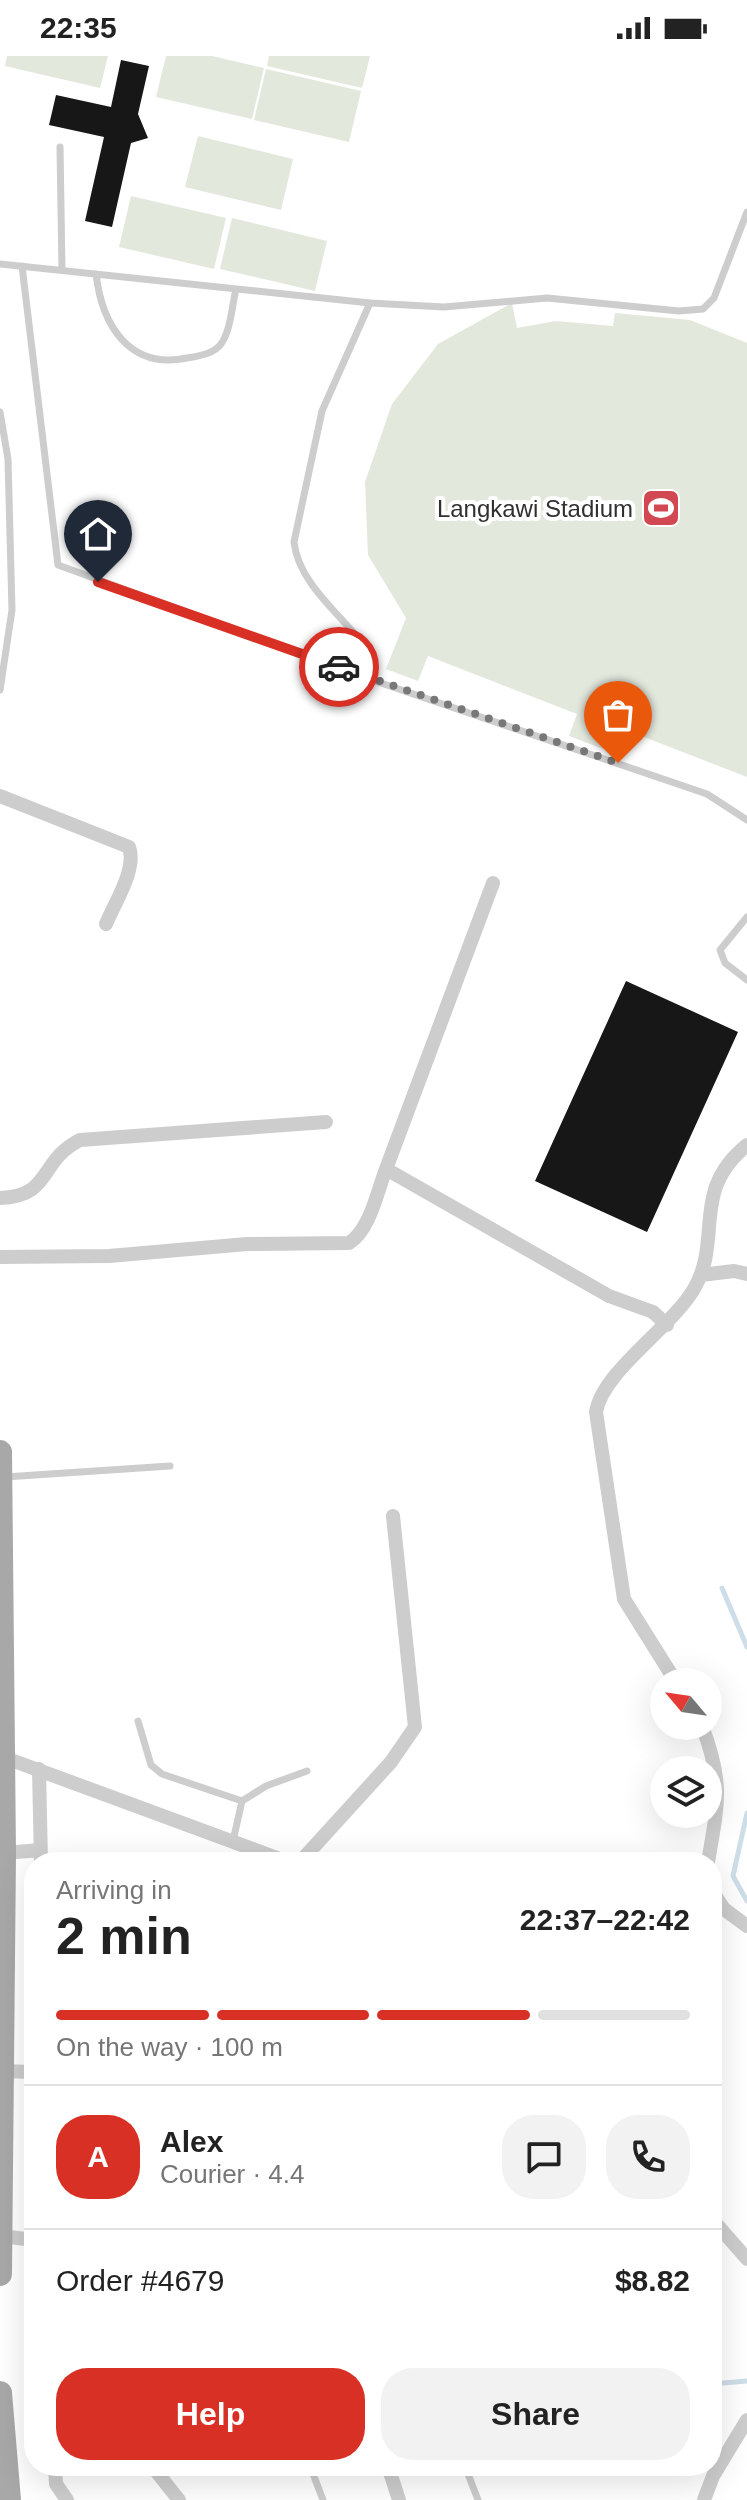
<!DOCTYPE html>
<meta charset="utf-8">
<style>
:root{--surface:#fff;--page:#f2f2f2;--text:#222;--muted:#767676;--line:#e0e0e0;--accent:#d93025}
body{margin:0;font-family:Arial,sans-serif;background:var(--page);color:var(--text);height:100vh;display:flex;flex-direction:column;font-size:30px;white-space:nowrap}
*{box-sizing:border-box;margin:0}
p{font-size:26px;color:var(--muted)}
.icon{flex:none;width:44px;height:44px;fill:none;stroke:currentColor;stroke-width:2;stroke-linecap:round;stroke-linejoin:round}
.map{position:relative;flex:1;overflow:hidden}
.drawer{position:absolute;left:24px;top:1796px;width:698px;height:624px;display:flex;flex-direction:column;background:var(--surface);border-radius:32px;box-shadow:0 8px 32px #0002}
.drawer>*{flex:none}
.needle{width:52px;rotate:299deg}
.tools{position:absolute;left:650px;top:1612px;display:grid;gap:16px}
.tools a{display:grid;place-items:center;width:72px;height:72px;border-radius:50%;background:var(--surface);box-shadow:0 8px 32px #0002;font-size:40px}
.pin{position:absolute;display:grid;place-items:center;width:68px;height:68px;color:#fff;margin:-82px -34px;border-radius:50% 50% 50% 0;rotate:-45deg;box-shadow:0 0 8px #0007}
.pin .icon{rotate:45deg}
.courier{position:absolute;display:grid;place-items:center;width:80px;height:80px;margin:-40px;border:6px solid #d93025;border-radius:50%;background:#fff;color:#222;box-shadow:0 2px 10px #0007}
.summary em{font-style:normal;font-weight:700}
.summary div{display:flex;flex-direction:column-reverse}
.summary{display:flex;align-items:center;justify-content:space-between;height:136px;padding:0 32px}
h1{font-size:52px;font-weight:700;line-height:60px}
.bar{display:grid;grid-template-columns:repeat(4,1fr);gap:12px 8px;align-content:center;height:96px;padding:0 32px}
.bar i{height:10px;border-radius:6px;background:var(--line)}
.bar .on{background:var(--accent)}
.bar p{grid-column:span 4}
.line{display:flex;align-items:center;gap:20px;padding:0 32px;border-top:2px solid var(--line)}
.line div{flex:1}
.round{display:grid;place-items:center;flex:none;width:84px;height:84px;border-radius:32px;background:var(--page)}
.action{display:flex;gap:16px;margin-top:auto;padding:16px 32px}
.action a{flex:1;height:92px;border-radius:32px;background:var(--accent);color:#fff;font-size:32px;font-weight:700;line-height:92px;text-align:center}
.action a+a{background:var(--page);color:var(--text)}
.status{display:flex;justify-content:space-between;align-items:center;height:56px;padding:0 40px;background:var(--surface);direction:ltr}
.status svg{height:22px;fill:currentColor}
.map>svg:first-child{display:block}
.pitch{fill:#e3e8dd}
.lines{fill:none;stroke-linecap:round;stroke-linejoin:round}
.stream{stroke:#cedee8;stroke-width:5}
.building{fill:#171717}
.service{stroke:#cdcdcd;stroke-width:7}
.minor{stroke:#cdcdcd;stroke-width:14}
.primary{stroke:#a8a8a8;stroke-width:24}
.done{stroke:#787878;stroke-width:8;stroke-dasharray:0 14.4}
.route{stroke:#d93025;stroke-width:10}
.labels{text-anchor:middle;dominant-baseline:central;stroke-width:8;stroke-linejoin:round;paint-order:stroke}
.poi-label{font-size:24px;fill:#303030;stroke:#fff;text-anchor:end}
</style>
<div class="status"><b>22:35</b><svg viewBox="0 0 49 12"><path d="M0 12V9h3v3zM5 12V6h3v6zM10 12V3h3v9zM15 12V0h3v12zM26 1h20v11H26zM47 4h2v5h-2z"/></svg></div>
<div class="map">
<svg width="747" height="2444" viewBox="0 0 747 2444">
<rect width="100%" height="100%" fill="#fff"/>
<path class="pitch" d="M7 0H108L100 32 5 10Z
M166 0H212L264 12 252 63 156 41Z
M269 0H370L362 32 267 10Z
M266 13 361 35 349 86 254 64Z
M198 80 293 103 281 154 185 131Z
M131 140 226 162 214 213 119 191Z
M232 162 327 185 315 235 220 213Z
M512 247 517 272 556 265 613 270 615 257 690 264 747 287V721L613 669 603 693 569 680 577 658 428 600 418 625 386 613 406 562 368 499 365 426 392 348 438 288Z"/>
<g class="lines">
<path class="stream" d="M722 1532 747 1591
M747 1757 733 1820 747 1845
M712 2328 747 2325"/>
</g>
<path class="building" d="M121 4 149 10 138 58 148 82 131 87 112 171 85 165 104 81 49 69 56 39 111 51Z
M626 925 738 976 647 1176 535 1125Z"/>
<g class="lines">
<path class="service" d="M60 91 62 214
M0 208 370 247 444 251 547 242 679 255 703 253 714 242 747 156
M22 210 58 509 378 626 707 738 747 764
M96 218C102 269 129 314 187 302 198 300 214 298 221 288 231 274 232 249 236 233
M0 356 8 403 12 554 0 634
M350 615 360 590 359 583C335 554 298 524 294 486L322 355 370 247
M747 861 720 894 725 907 747 924
M5 1421 170 1410
M138 1665 151 1709 162 1718 242 1745
M233 1785 242 1745 266 1730 307 1715
M310 2410 323 2444
M465 2410 478 2444"/>
<path class="minor" d="M0 740 129 791C137 813 115 846 106 868
M386 1113 493 827
M0 1142C53 1140 38 1105 80 1084L326 1066
M0 1201 109 1200 247 1188 349 1187C370 1174 377 1136 386 1113L609 1240 653 1256 667 1269
M701 1219 734 1215 747 1218
M676 1626 624 1543 596 1356C603 1315 670 1273 694 1233 723 1183 690 1135 747 1089
M702 1670C724 1727 718 1748 708 1806
M3 1701 288 1806
M39 1713 41 1806
M4 1797 40 1794
M300 1806 391 1706 415 1671 393 1460
M712 1835 724 1853 747 1870
M0 2015 34 2016
M712 2163 747 2203
M1 2180 34 2184
M55 2410 56 2428 67 2444
M152 2410 179 2444
M388 2410 399 2444
M704 2444 713 2420 747 2364"/>
<path class="primary" d="M0 1396 4 1797 0 2218
M0 2337 9 2444"/>
</g>
<g class="lines">
<path class="done" d="M339 611 618 707"/>
<path class="route" d="M98 526 339 611"/>
</g>
<defs>
<g id="stadium-square" transform="scale(2)"><rect x="-9" y="-9" width="18" height="18" rx="4" fill="#d14852" stroke="#fff"/><path d="M0-5a6.5 5 0 1 0 0 10a6.5 5 0 1 0 0-10ZM-3.5-1.8h7v3.6h-7Z" fill="#fff"/></g>
</defs>
<g fill-rule="evenodd">
<use href="#stadium-square" x="661" y="452"/>
</g>
<g class="labels">
<g class="poi-label">
<text x="633" y="452">Langkawi Stadium</text>
</g>
</g>
</svg>
<div class="tools">
<a><svg class="needle" viewBox="-14 -14 28 28"><path d="M0-13l5 13h-10z" fill="#e53935"/><path d="M0 13l5-13h-10z" fill="#767676"/></svg></a>
<a><svg class="icon" aria-label="layers" viewBox="0 0 24 24"><path d="M12 4l9 5-9 5-9-5zM3 14l9 5 9-5"/></svg></a>
</div>
<div class="pin" style="left:618px;top:707px;background:#ea580c"><svg class="icon" aria-label="bag" viewBox="0 0 24 24"><path d="M5 8h14l-1 12H6zM9 8a3 3 0 0 1 6 0"/></svg></div>
<div class="pin" style="left:98px;top:526px;background:#1f2937"><svg class="icon" aria-label="home" viewBox="0 0 24 24"><path d="M3 11l9-7 9 7M6 9v11h12V9"/></svg></div>
<div class="courier" style="left:339px;top:611px"><svg class="icon" aria-label="car" viewBox="0 0 24 24"><path d="M5 17H2v-5l4-1 3-4h7l3 4 3 1v5h-3M9 17h6M6 11h13"/><circle cx="7" cy="17" r="2"/><circle cx="17" cy="17" r="2"/></svg></div>
<section class="drawer">
<div class="summary"><div><h1>2 min</h1><p>Arriving in</p></div><em>22:37–22:42</em></div>
<div class="bar"><i class="on"></i><i class="on"></i><i class="on"></i><i></i><p>On the way · 100 m</p></div>
<div class="line" style="height:144px"><b class="round" style="background:var(--accent);color:#fff">A</b><div><b>Alex</b><p>Courier · 4.4</p></div><a class="round"><svg class="icon" aria-label="chat" viewBox="0 0 24 24"><path d="M4 5h16v11H9l-5 4z"/></svg></a><a class="round"><svg class="icon" aria-label="phone" viewBox="0 0 24 24"><path d="M5 4h4l2 5-3 2q2 4 5 5l2-3 5 2v4C11 20 4 13 5 4z"/></svg></a></div>
<div class="line" style="height:104px"><div>Order #4679</div><b>$8.82</b></div>
<div class="action"><a>Help</a><a>Share</a></div>
</section>
</div>
